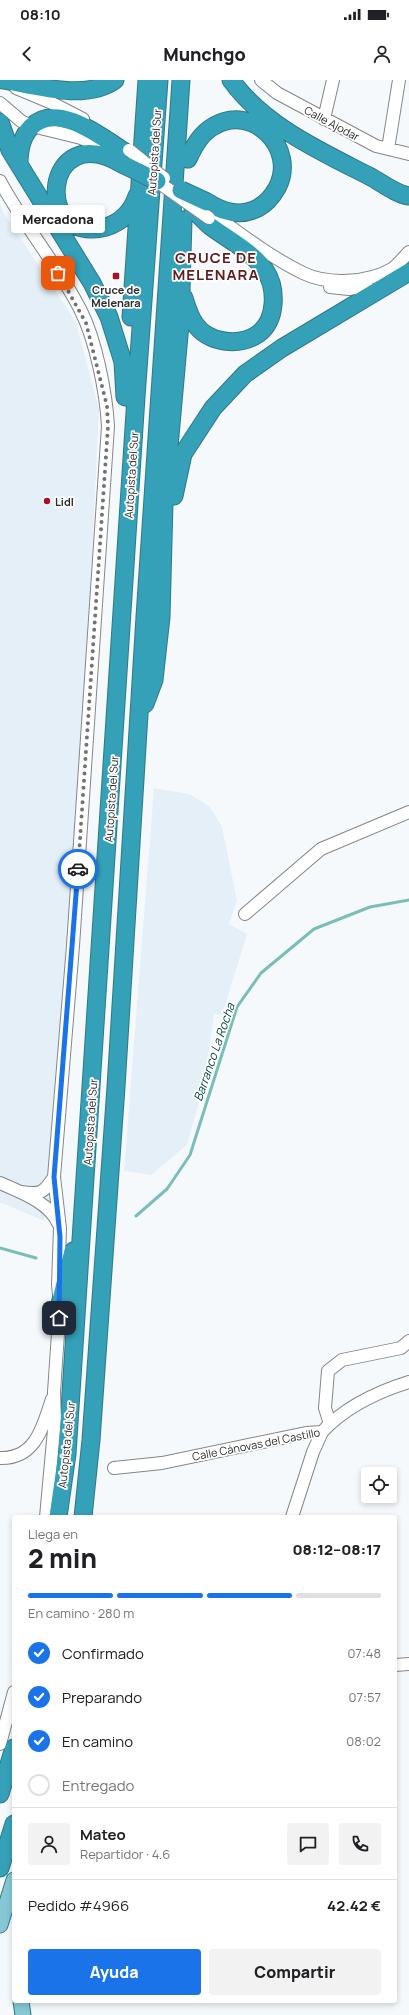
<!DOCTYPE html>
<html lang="es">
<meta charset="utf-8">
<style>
:root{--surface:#fff;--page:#f2f2f2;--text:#202124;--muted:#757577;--line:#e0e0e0;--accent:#1a73e8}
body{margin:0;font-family:Manrope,sans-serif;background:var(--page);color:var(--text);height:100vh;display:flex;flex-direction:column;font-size:15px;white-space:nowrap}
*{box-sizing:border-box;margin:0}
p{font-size:13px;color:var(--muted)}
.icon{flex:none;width:22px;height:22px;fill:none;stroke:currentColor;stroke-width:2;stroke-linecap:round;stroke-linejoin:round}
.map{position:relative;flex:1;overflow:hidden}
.side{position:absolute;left:12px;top:1435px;width:385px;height:488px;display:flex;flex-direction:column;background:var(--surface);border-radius:4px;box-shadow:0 2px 6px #0003}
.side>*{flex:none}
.tools{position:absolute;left:361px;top:1387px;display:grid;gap:8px}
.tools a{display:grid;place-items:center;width:36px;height:36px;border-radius:4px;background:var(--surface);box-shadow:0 2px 6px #0003;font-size:20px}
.pin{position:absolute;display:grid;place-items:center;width:34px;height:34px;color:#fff;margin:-17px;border-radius:8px;box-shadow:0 2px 6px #0006}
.courier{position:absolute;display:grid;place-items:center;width:40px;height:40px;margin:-20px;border:3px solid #1a73e8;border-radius:50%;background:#fff;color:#222;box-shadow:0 1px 5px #0007}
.bubble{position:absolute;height:28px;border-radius:4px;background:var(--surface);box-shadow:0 2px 6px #0003;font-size:13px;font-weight:800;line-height:28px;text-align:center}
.head em{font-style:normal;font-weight:800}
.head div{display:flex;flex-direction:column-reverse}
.head{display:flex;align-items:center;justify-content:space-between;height:68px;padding:0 16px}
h1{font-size:26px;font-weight:800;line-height:30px}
.bar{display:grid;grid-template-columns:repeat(4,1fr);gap:6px 4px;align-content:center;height:48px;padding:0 16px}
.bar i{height:5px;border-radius:3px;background:var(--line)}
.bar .active{background:var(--accent)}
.bar p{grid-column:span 4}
.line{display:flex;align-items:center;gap:10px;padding:0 16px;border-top:1px solid var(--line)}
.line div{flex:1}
.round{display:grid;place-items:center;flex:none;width:42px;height:42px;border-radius:4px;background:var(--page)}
ol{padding:0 16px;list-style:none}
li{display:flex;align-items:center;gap:12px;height:44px}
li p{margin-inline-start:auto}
li .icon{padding:4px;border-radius:50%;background:var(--accent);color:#fff;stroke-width:4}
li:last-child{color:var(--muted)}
li i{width:22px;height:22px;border:2px solid var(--line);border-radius:50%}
.primary-button{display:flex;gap:8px;margin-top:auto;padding:8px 16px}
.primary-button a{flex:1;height:46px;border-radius:4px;background:var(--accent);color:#fff;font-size:16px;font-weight:800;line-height:46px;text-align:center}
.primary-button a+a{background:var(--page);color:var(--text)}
.status{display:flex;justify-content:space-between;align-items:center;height:28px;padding:0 20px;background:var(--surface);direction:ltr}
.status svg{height:11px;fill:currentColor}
header{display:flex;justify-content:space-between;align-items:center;height:52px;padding:0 16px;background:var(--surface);font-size:18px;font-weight:800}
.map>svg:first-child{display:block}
.built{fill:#e5eff7}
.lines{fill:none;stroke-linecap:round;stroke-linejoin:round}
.stream{stroke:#7abeb7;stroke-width:3}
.minor-casing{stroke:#838789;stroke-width:14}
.major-casing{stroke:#307888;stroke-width:17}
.highway-casing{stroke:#307888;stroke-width:19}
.minor{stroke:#fff;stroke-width:12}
.major{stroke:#85c7d5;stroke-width:15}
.highway{stroke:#34a1b9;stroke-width:17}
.minor-bridge-casing{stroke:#838789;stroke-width:14;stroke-linecap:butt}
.highway-bridge-casing{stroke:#307888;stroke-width:19;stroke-linecap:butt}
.minor-bridge{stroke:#fff;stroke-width:12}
.highway-bridge{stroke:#34a1b9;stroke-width:17}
.done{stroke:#717375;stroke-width:4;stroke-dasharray:0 7.2}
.route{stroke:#1a73e8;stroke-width:5}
.poi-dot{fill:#a81126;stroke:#fff;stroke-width:1.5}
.labels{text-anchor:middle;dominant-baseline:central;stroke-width:3.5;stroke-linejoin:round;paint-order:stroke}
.street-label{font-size:11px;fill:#2a2b2c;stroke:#fff}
.poi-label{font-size:11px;font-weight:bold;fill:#2a2b2c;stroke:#fff}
.water-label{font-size:12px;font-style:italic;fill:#01433f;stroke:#fff}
.district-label{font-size:15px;font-weight:bold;letter-spacing:1px;fill:#611c1e;stroke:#fff}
</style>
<div class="status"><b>08:10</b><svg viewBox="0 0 49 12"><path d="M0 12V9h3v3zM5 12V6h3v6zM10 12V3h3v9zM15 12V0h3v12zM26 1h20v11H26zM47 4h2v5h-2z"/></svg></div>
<header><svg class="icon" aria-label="back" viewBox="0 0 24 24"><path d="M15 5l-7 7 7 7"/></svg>Munchgo<svg class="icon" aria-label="person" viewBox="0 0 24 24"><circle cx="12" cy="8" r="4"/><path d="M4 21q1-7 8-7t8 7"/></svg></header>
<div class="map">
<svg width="409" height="1935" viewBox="0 0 409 1935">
<rect width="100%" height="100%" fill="#f6f9fc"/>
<path class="built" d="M0 124 3 132 76 242 99 330 81 708 58 1099 44 1141 0 1122Z
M154 708 189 714 209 726 222 747 237 821 229 844 247 854 222 935 214 934 204 1005 187 1065 151 1095 124 1091Z"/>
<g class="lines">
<path class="stream" d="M136 1136 167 1109 190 1075 237 927 261 893 314 849 370 827 409 820
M0 1168 36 1178"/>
<g class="minor-casing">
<path id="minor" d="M261 0 277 13 376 66 409 74
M16 8 52 23 83 39
M0 23 21 41 32 46 81 58 113 72
M324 39 333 0
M388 69 399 0
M0 101C24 146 58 185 81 231 96 261 106 312 108 346L73 866 54 1097C44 1113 40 1115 21 1112
M209 131C239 153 270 177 303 193 327 205 369 203 392 189 398 185 404 177 409 172
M330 207 349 209 367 206
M245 834 321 769 409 732
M0 1103C20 1112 49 1122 58 1143
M330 1344 325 1328 328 1291 342 1280 401 1268 409 1261
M0 1378C36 1379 43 1346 52 1319
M114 1388 162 1383 306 1353 322 1352C345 1327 377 1312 409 1302
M46 1437 55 1339 54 1312 60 1224 58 1205 60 1148 54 1097
M292 1437 313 1372 322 1352
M395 1585 409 1584
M0 1664 14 1612"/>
</g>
<g class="major-casing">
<path id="major" d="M0 1845 14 1800
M21 1921 23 1935"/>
</g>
<g class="highway-casing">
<path id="highway" d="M3 0C37 6 86 21 115 0
M231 0C264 46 322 72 371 97 382 103 396 114 409 116
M0 42 10 70 92 203 109 237 123 282 125 317
M188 79C194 66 201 53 214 46 253 23 298 69 277 108 272 117 267 123 258 128 240 137 224 133 207 122
M19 84C19 70 21 57 31 47 58 20 104 59 128 74
M122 84C42 37 33 167 106 147 122 142 132 131 137 116
M184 218C187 227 189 236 195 244 208 263 239 267 258 254 277 240 277 208 265 190 251 171 229 160 210 146 204 141 198 134 193 129
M131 237 147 0
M174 416 183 374 213 328 245 294 282 268 409 192
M145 624 154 600 161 537 164 423 180 244 183 140
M60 1224 73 1171
M58 1437 67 1374 136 317 159 0
M83 1437 91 1360 116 1007 145 537 181 0
M0 1714 14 1668
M0 1788 14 1744"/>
</g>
<use href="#minor" class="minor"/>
<use href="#major" class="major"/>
<use href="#highway" class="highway"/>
<g class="minor-bridge-casing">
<path id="minor-bridge" d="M129 70 164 98
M151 97 209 138"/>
</g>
<g class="highway-bridge-casing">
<path id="highway-bridge" d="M122 84 157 101
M181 110 207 122"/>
</g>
<use href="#minor-bridge" class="minor-bridge"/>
<use href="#highway-bridge" class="highway-bridge"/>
</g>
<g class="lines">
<path class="done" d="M58 193 86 243 107 326 108 346 78 789"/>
<path class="route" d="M59 1238 60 1157 54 1097 78 789"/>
</g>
<g class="poi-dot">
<rect x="112" y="192" width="8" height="8" rx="2"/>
<circle cx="47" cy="421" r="4"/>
</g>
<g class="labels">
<g class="street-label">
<text transform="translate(332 43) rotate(28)">Calle Ajodar</text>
<text transform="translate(154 72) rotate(-86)">Autopista del Sur</text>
<text transform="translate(131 395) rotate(-86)">Autopista del Sur</text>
<text transform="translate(111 719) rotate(-86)">Autopista del Sur</text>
<text transform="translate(90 1042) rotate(-86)">Autopista del Sur</text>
<text transform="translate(256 1364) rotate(-11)">Calle Cánovas del Castillo</text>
<text transform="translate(66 1365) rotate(-84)">Autopista del Sur</text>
</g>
<g class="poi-label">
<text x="116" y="209">Cruce de<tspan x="116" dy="13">Melenara</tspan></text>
<text x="55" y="421" text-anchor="start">Lidl</text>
</g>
<g class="water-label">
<text transform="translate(214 972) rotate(-71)">Barranco La Rocha</text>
</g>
<g class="district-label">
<text x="216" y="177">CRUCE DE<tspan x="216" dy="17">MELENARA</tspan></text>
</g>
</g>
</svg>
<div class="tools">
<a><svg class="icon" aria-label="locate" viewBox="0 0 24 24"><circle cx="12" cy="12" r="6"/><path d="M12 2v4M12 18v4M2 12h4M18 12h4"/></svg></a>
</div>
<div class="pin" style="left:58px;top:193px;background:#ea580c"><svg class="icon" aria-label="bag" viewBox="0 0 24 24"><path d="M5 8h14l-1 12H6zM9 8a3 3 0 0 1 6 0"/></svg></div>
<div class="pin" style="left:59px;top:1238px;background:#1f2937"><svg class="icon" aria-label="home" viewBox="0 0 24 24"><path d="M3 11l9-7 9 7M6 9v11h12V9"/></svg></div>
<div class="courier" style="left:78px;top:789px"><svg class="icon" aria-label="car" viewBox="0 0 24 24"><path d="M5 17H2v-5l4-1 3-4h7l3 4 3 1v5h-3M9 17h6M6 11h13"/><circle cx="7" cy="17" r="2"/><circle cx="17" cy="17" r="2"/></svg></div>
<div class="bubble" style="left:11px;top:125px;width:94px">Mercadona</div>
<section class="side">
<div class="head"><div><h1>2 min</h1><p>Llega en</p></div><em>08:12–08:17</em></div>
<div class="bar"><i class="active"></i><i class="active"></i><i class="active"></i><i></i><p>En camino · 280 m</p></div>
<ol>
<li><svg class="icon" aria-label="check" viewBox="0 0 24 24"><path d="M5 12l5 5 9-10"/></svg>Confirmado<p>07:48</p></li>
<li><svg class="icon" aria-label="check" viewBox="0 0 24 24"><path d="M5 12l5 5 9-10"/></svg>Preparando<p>07:57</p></li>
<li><svg class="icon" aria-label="check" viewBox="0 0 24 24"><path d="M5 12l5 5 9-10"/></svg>En camino<p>08:02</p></li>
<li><i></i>Entregado</li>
</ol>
<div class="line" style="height:72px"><a class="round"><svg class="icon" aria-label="person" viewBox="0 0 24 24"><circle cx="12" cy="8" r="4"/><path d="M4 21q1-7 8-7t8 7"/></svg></a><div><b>Mateo</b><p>Repartidor · 4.6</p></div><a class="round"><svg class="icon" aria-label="chat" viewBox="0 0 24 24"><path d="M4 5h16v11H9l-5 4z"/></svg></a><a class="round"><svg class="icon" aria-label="phone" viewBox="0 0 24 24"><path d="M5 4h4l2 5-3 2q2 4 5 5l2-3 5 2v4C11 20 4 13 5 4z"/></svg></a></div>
<div class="line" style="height:52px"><div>Pedido #4966</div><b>42.42 €</b></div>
<div class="primary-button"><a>Ayuda</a><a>Compartir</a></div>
</section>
</div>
